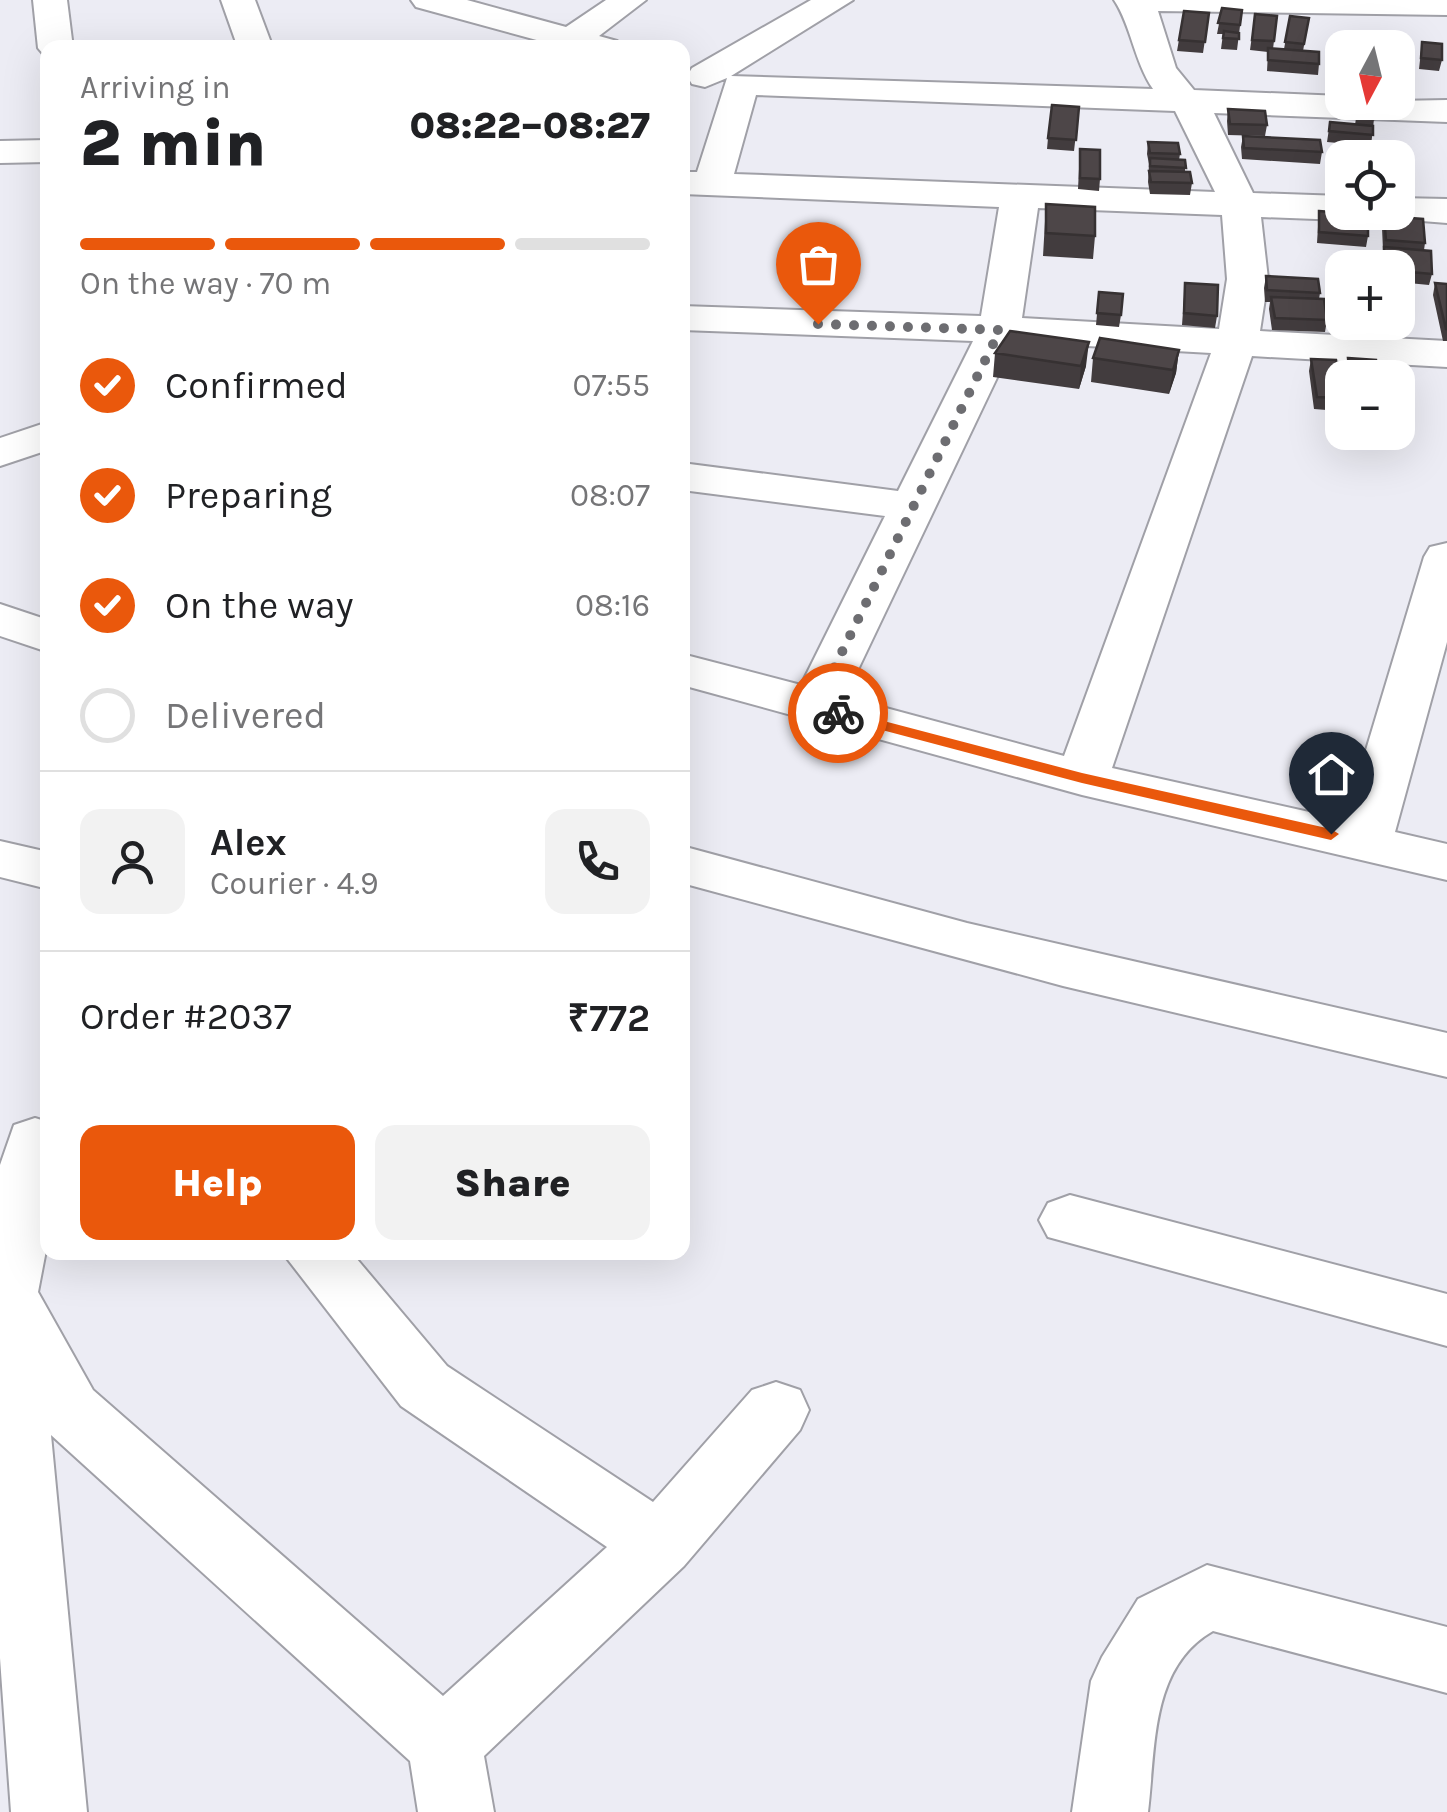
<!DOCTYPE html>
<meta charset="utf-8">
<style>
:root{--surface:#fff;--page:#f2f2f2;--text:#202124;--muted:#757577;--line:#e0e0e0;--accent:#ea580c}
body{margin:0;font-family:Karla,sans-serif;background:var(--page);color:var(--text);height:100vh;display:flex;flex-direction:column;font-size:38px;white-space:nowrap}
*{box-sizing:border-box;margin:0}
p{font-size:32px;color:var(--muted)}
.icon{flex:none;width:55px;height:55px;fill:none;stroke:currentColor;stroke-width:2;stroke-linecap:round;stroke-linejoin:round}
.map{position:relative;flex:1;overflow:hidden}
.panel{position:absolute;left:40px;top:40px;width:650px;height:1220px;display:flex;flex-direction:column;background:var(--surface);border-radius:20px;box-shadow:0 10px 40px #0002}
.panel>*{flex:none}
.needle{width:65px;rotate:187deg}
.controls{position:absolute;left:1325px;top:30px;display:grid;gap:20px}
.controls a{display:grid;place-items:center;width:90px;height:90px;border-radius:20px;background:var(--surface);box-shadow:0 10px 40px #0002;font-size:50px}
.pin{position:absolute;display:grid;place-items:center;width:85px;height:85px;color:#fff;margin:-102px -42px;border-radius:50% 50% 50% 0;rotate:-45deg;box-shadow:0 0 10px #0007}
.pin .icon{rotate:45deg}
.courier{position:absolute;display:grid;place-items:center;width:100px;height:100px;margin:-50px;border:8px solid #ea580c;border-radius:50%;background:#fff;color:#222;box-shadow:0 2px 12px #0007}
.head em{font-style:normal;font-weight:800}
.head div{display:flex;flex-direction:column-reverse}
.head{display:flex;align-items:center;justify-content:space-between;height:170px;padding:0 40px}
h1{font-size:65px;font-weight:800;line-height:75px}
.bar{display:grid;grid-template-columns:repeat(4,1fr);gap:15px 10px;align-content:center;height:120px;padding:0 40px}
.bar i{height:12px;border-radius:8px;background:var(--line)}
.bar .selected{background:var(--accent)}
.bar p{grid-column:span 4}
.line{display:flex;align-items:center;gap:25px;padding:0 40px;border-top:2px solid var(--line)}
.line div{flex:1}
.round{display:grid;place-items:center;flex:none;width:105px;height:105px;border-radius:20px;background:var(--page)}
ol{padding:0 40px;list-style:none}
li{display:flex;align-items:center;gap:30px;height:110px}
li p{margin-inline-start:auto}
li .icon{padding:10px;border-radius:50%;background:var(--accent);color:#fff;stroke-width:4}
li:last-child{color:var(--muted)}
li i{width:55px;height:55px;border:5px solid var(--line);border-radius:50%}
.primary-button{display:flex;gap:20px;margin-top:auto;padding:20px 40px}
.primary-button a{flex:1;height:115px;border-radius:20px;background:var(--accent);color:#fff;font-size:40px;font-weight:800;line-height:115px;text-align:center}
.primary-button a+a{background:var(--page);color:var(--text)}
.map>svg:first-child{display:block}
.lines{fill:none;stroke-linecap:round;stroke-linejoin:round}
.minor-casing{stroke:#a0a0a7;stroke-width:4}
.minor{fill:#fff;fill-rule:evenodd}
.wall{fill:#423c3e}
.shaded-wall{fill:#363132}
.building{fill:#4d4648;stroke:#363132;stroke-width:2.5}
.route{fill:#ea580c}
.done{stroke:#6d6d71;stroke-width:10;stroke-dasharray:0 18}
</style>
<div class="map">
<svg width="1447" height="1812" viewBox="0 0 1447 1812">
<rect width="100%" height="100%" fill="#ececf4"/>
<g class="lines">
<g class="minor-casing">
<path id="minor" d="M33 0H67L73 48H48V56L44 55 38 48Z
M221 0H255L273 48H238Z
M411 0H467L566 27 606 0H646L599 36 617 41 622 48H541L544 42 416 7Z
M811 0H853L731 76 1153 89C1134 61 1131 25 1114 0H1447V15L1158 11 1176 68 1194 90 1342 96V102L1447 100V122L1214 113 1253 193 1342 196V212H1358L1342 220 1261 217 1268 279 1260 331 1447 341V367L1252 356 1112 768 1345 820 1424 557 1430 547 1447 543V642L1395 832 1447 844V880L1082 795 682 685V654L801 685 885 516 682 490V463L898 491 973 341 682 330V306L981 316 999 207 682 194V172H697L727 78 705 87 692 84 687 76 692 68ZM756 95 1175 111 1215 192 734 174ZM1038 208 1222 215 1227 279 1219 329 1022 318ZM1014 342 1211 353 1064 756 845 697Z
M48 140V162L0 163V141Z
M1398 198 1447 199V223L1384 218 1380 212H1398Z
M48 422V450L0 466V438Z
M0 604 48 620V652L0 636Z
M0 841 48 852V889L0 877Z
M682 846 967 923 1447 1033V1077L1063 986 682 883Z
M35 1118 48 1122V1240L38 1292 93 1390 443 1696 607 1547 401 1406 282 1252H351L447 1366 653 1502 752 1390 776 1382 800 1390 809 1410 800 1430 684 1566 484 1756 494 1812H418L410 1761 51 1435 87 1812H11L0 1658V1165L14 1125Z
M1070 1195 1447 1294V1346L1048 1237 1039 1220 1048 1203Z
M1207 1565 1447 1627V1693L1213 1631C1150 1667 1156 1747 1148 1812H1072L1091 1681 1102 1657 1138 1599Z"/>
</g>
<use href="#minor" class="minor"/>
</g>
<path class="wall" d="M1222 8 1242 10 1237 50 1221 49 1223 34H1217Z
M1184 11 1209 13 1203 53 1177 51Z
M1255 14 1277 16 1273 49H1284L1290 16 1309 18 1303 51 1319 64 1318 75 1267 71 1268 52 1250 50Z
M1335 40 1342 48V77L1329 75Z
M1422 42 1442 60 1439 71 1419 69Z
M1358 104 1374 119 1371 146 1327 142 1330 122 1355 125Z
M1079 107 1074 151 1047 149 1048 138Z
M1228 109 1267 125 1265 136 1228 135 1227 121Z
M1243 136 1322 152 1320 164 1242 159 1241 147Z
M1148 142 1180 154 1179 160H1185V172L1192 183 1190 195 1150 194 1148 182 1149 164 1147 154Z
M1080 149 1100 179 1099 191 1078 189Z
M1046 204 1095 236 1093 259 1043 256Z
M1319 211 1368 236 1366 247 1317 243Z
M1384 216 1425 243 1424 250 1432 274 1429 285 1398 282V268H1382L1383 250 1382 228Z
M1266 276 1320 293 1319 299 1327 320 1325 332 1272 330 1269 309 1270 302H1265L1264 288Z
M1334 281H1342V322H1368L1366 330 1337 329 1332 292Z
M1185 283 1217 316 1215 328 1182 325Z
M1435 283 1447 284V341H1443L1433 295Z
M1099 292 1121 315 1119 327 1096 325Z
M1398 293 1403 321 1400 333 1376 332 1374 322H1398Z
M1179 350 1176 373 1169 394 1091 382 1093 358Z
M995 353 1086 366 1079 389 993 377Z
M1348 358 1378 378H1346L1345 370Z
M1311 359 1341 398 1339 411 1314 409 1309 371Z"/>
<path class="shaded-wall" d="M1089 342 1086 366 1079 389 1081 366Z
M1179 350 1176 373 1169 394 1173 370Z"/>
<path class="building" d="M1222 8 1242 10 1240 25 1218 23Z
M1184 11 1209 13 1205 42 1179 40Z
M1255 14 1277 16 1274 41 1252 40Z
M1290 16 1309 18 1304 44 1285 42Z
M1224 31 1239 33V39L1223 38Z
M1335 40 1359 42 1358 48H1342V66L1331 64Z
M1369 40 1385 41 1386 48H1369Z
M1422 42 1442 44V60L1421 58Z
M1268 48 1319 52V64L1268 60Z
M1358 104 1375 106 1374 119 1357 118Z
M1052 105 1079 107 1076 140 1048 138Z
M1228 109 1265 111 1267 125 1230 124Z
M1330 122 1373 126V135L1329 131Z
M1243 136 1320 140 1322 152 1244 148Z
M1148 142 1178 143 1180 154 1150 153Z
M1080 149 1100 150V179L1080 178Z
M1150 158 1185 160 1186 168 1150 166Z
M1149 171 1190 172 1192 183 1151 182Z
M1046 204 1095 207V236L1046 233Z
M1319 211 1368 215V236L1319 232Z
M1384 216 1423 219 1425 243 1386 240Z
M1384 247 1431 251 1432 274 1398 271V268H1384Z
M1266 276 1318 279 1320 293 1267 290Z
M1334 281H1342V317H1340Z
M1185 283 1218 285 1217 316 1184 313Z
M1435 283 1447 284V329H1446Z
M1099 292 1123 294 1121 315 1097 313Z
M1398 293 1403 321H1398Z
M1271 297 1324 299 1327 320 1275 318Z
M1010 331 1089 342 1081 366 995 353Z
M1100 338 1179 350 1173 370 1093 358Z
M1348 358 1376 360 1378 378H1350Z
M1311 359 1336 360 1341 398 1317 397Z"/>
<path class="route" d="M838 709 1082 773 1331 829 1339 834 1331 840 1082 783 833 717 830 713Z"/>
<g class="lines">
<path class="done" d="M818 324 1000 330 815 707 838 713"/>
</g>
</svg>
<div class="controls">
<a><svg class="needle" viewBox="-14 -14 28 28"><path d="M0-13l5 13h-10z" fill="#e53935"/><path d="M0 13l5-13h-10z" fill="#757577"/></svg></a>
<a><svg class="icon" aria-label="locate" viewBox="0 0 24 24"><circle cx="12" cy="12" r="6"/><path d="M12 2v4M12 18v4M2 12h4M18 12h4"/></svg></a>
<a>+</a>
<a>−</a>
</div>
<div class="pin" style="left:818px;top:324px;background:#ea580c"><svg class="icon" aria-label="bag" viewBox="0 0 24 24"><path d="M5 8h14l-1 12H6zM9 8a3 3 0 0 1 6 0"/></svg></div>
<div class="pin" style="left:1331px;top:834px;background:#1f2937"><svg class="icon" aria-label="home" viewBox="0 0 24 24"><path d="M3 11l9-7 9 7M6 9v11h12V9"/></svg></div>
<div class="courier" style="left:838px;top:713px"><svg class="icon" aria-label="bike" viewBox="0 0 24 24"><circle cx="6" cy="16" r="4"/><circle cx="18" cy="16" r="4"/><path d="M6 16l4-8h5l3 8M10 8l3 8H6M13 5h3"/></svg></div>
<section class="panel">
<div class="head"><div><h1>2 min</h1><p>Arriving in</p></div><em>08:22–08:27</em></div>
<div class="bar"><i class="selected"></i><i class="selected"></i><i class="selected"></i><i></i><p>On the way · 70 m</p></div>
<ol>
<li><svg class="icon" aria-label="check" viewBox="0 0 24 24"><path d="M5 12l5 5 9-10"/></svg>Confirmed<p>07:55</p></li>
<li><svg class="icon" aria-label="check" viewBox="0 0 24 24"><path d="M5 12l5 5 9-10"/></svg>Preparing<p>08:07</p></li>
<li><svg class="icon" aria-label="check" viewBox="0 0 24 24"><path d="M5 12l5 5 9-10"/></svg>On the way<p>08:16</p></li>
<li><i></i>Delivered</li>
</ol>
<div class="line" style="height:180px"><a class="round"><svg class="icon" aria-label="person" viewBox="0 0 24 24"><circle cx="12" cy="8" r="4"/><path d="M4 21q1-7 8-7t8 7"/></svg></a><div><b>Alex</b><p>Courier · 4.9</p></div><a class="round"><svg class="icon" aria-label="phone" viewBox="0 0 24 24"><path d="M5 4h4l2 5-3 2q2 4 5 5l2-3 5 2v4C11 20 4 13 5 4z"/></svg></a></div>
<div class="line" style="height:130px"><div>Order #2037</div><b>₹772</b></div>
<div class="primary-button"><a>Help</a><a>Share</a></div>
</section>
</div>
